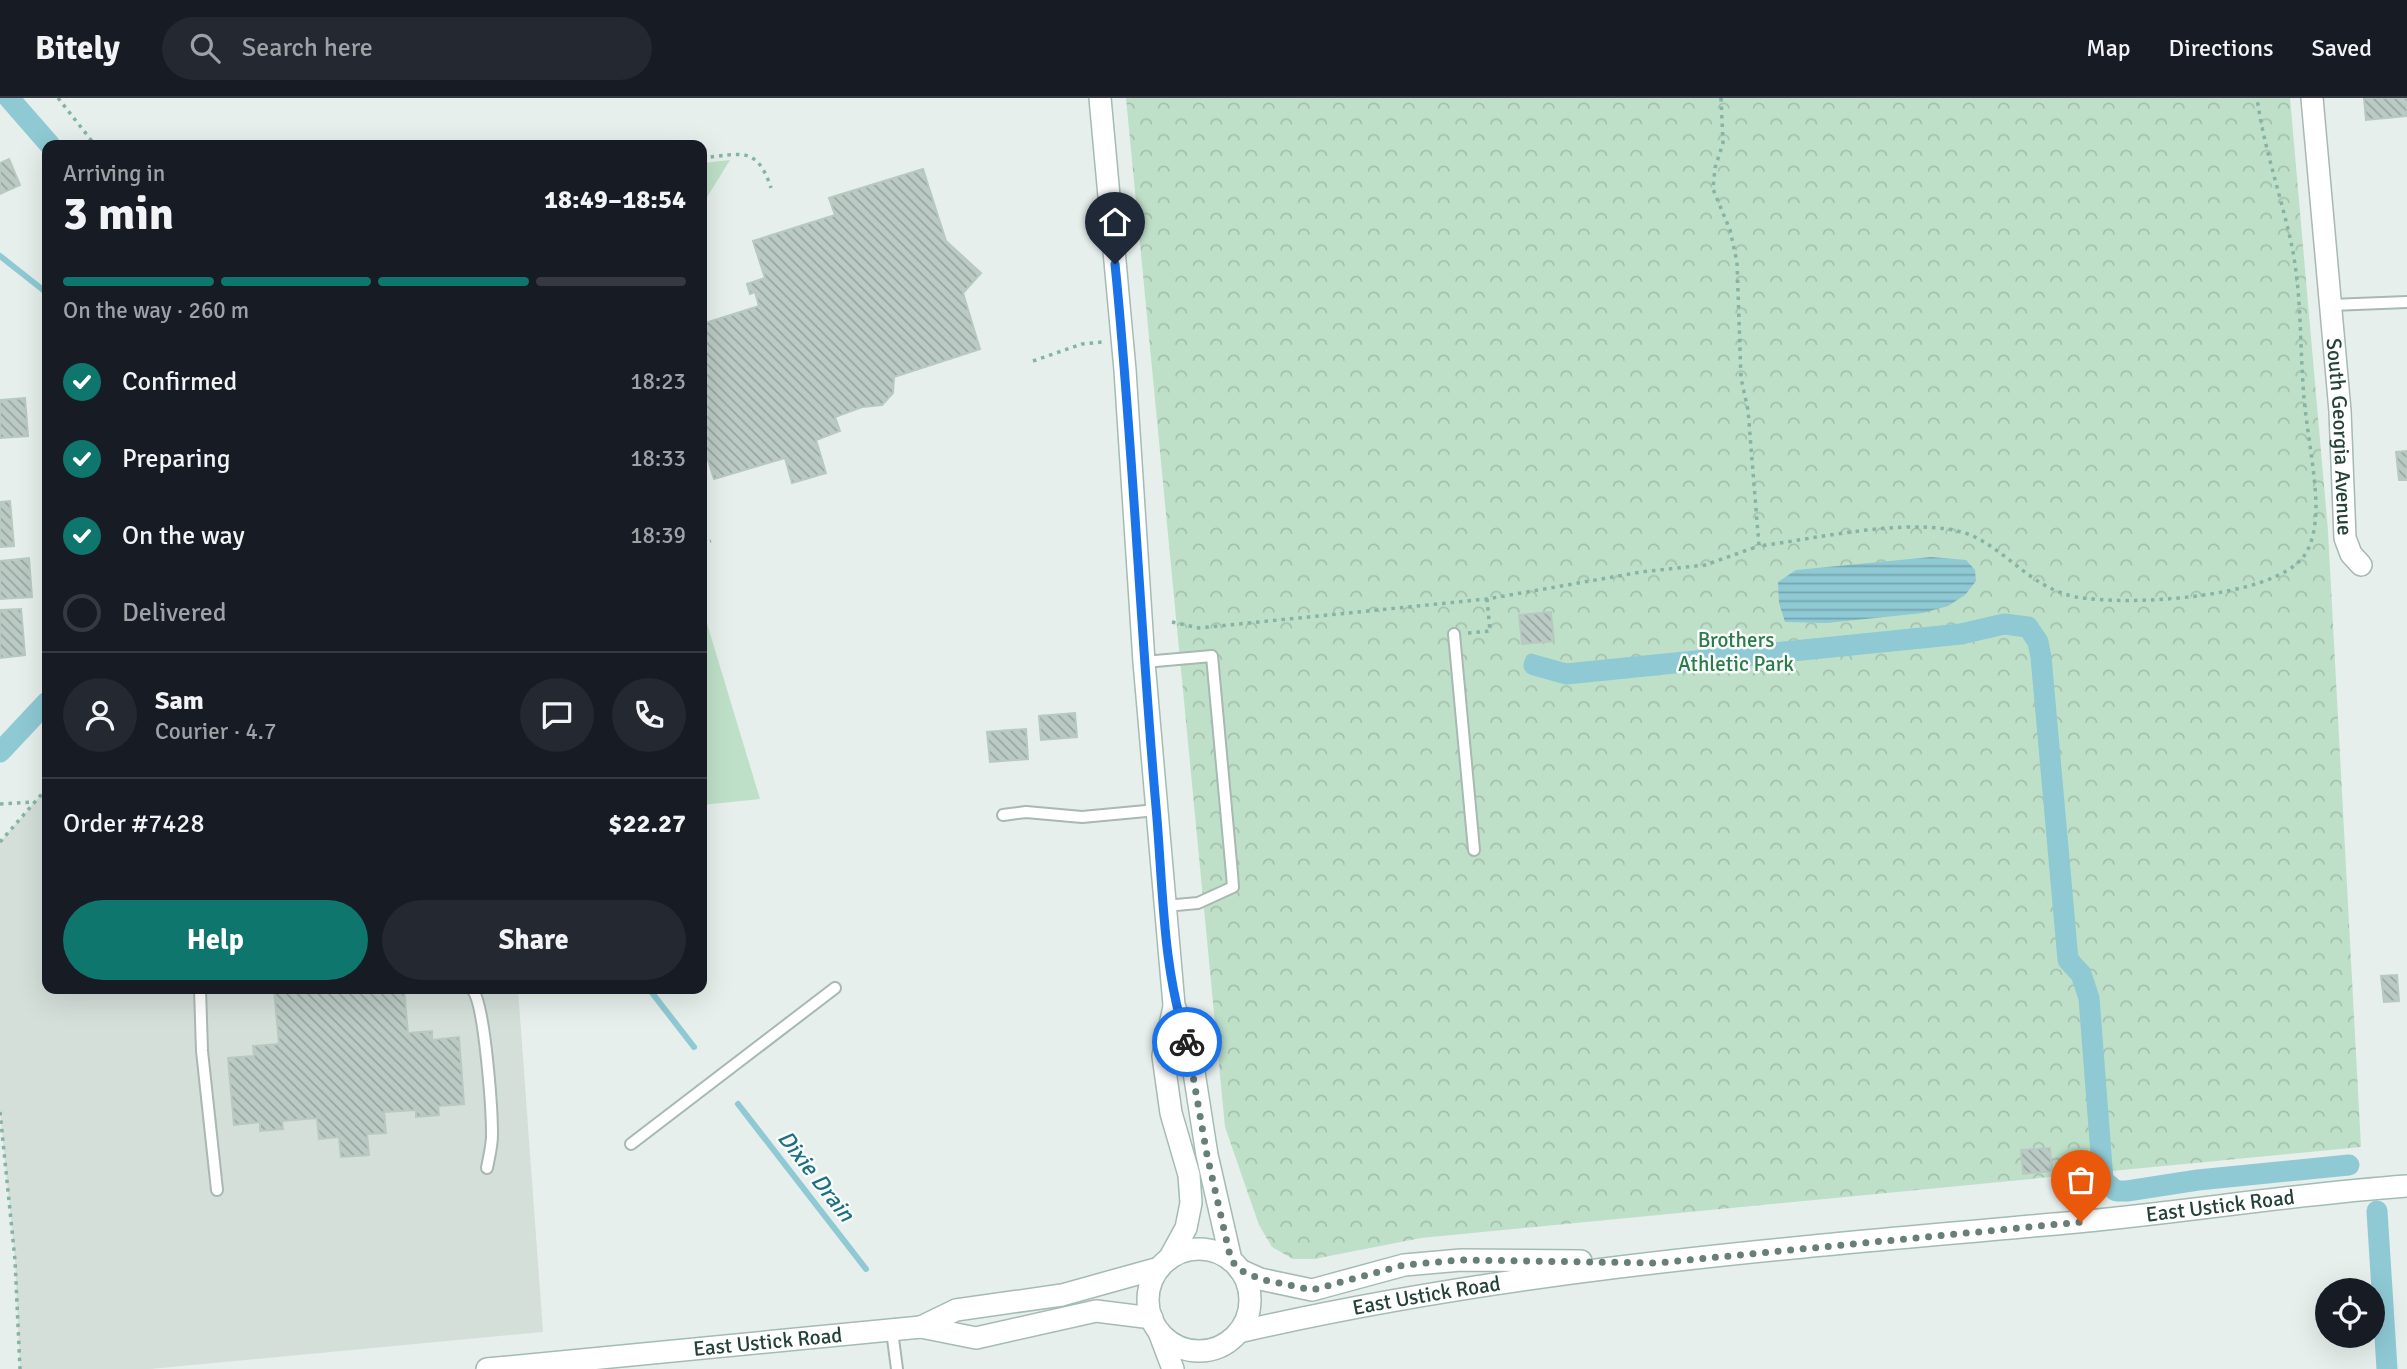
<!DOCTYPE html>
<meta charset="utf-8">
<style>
:root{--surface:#171b24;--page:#242831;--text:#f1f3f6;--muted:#9ea1a6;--line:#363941;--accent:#0f766e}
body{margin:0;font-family:Signika,sans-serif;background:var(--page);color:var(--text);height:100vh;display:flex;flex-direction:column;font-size:26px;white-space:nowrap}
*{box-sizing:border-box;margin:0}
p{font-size:23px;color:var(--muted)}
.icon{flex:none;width:38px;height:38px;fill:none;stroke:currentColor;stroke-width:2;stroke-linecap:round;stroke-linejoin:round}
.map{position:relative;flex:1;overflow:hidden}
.drawer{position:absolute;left:42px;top:42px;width:665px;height:854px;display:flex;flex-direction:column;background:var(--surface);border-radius:14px;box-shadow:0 7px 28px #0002}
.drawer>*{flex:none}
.fabs{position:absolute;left:2315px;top:1180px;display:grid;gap:14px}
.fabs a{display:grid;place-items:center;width:70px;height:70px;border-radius:50%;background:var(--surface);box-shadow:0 7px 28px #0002;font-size:35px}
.pin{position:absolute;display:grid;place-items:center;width:60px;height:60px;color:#fff;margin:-72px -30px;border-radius:50% 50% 50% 0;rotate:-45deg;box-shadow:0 0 7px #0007}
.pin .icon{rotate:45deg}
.courier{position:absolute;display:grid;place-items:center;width:70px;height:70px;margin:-35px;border:5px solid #1a73e8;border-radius:50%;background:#fff;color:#222;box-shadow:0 2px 9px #0007}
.summary em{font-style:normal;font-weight:700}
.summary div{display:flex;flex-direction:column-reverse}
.summary{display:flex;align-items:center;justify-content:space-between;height:119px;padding:0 21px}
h1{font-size:46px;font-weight:700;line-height:52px}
.bar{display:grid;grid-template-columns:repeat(4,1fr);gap:10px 7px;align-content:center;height:84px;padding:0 21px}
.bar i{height:9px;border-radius:5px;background:var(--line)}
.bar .active{background:var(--accent)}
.bar p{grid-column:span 4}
.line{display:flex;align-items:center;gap:18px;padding:0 21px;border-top:2px solid var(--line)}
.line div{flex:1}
.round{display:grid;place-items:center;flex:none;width:74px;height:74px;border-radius:37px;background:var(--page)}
ol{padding:0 21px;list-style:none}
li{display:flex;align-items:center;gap:21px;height:77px}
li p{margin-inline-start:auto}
li .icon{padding:7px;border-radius:50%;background:var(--accent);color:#fff;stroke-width:4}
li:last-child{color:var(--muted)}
li i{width:38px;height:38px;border:4px solid var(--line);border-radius:50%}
.cta{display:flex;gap:14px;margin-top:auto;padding:14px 21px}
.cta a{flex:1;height:80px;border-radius:42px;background:var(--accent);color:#fff;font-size:28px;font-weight:700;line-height:80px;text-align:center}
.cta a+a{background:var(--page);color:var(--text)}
header{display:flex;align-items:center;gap:42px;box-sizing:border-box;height:98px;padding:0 35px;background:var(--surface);border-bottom:2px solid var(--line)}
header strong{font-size:33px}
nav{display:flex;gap:38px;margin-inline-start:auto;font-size:24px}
.search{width:490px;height:63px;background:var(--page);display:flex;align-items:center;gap:18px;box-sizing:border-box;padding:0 24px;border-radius:38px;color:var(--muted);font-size:26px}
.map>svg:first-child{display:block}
.built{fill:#d4dfda}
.grass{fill:#bfe0c8}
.park{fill:url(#park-crowns)}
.water{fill:url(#water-rules)}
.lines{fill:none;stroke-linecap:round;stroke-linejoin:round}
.stream{stroke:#8ec9d4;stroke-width:6}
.canal{stroke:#8ec9d4;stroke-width:21}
.building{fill:url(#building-back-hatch);stroke:#b8c9c2;stroke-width:2}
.service-casing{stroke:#a8b8b2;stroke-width:14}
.minor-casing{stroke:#a8b8b2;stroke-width:24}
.secondary-casing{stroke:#a4bbb3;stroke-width:24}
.path{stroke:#86b3a5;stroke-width:3.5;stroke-dasharray:3.5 5;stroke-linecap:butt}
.service{stroke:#fff;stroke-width:10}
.minor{stroke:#fff;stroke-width:21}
.secondary{stroke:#fff;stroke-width:21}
.done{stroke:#687f78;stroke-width:7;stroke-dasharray:0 12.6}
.route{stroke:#1a73e8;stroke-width:9}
.labels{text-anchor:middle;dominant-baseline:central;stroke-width:5;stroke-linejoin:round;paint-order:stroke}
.street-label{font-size:21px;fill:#24423a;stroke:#f7fbf9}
.park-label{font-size:21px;fill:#2d7a4b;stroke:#f7fbf9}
.water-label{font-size:23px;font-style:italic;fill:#1c6f80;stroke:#f7fbf9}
</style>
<header>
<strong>Bitely</strong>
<div class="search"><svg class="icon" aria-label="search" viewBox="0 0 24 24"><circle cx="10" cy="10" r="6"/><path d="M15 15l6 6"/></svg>Search here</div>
<nav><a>Map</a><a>Directions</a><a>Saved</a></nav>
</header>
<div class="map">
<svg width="2407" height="1271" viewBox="0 0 2407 1271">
<defs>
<pattern id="park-crowns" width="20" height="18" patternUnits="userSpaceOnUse" patternTransform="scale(1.75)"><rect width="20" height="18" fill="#bfe0c8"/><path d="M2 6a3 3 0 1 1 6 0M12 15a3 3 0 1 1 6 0" fill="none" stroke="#a4c1ad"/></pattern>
<pattern id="water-rules" width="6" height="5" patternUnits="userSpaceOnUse" patternTransform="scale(1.75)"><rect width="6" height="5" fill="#8ec9d4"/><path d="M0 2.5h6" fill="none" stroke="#74a5ad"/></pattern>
<pattern id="building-back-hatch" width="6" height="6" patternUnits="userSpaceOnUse" patternTransform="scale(1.75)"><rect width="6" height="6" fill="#bbcac4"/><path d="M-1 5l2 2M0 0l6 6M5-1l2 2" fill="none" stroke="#98a6a0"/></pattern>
</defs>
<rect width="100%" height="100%" fill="#e6efeb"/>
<path class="built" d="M47 690V891H518L543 1234 150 1271H20L15 1162 0 1014V744Z"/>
<path class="grass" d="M730 62 702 107V65Z
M702 509 760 701 702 707Z"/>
<path class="park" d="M1126 0H2290L2328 433 2361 1049 1421 1140 1314 1161H1293L1272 1149 1259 1127 1225 1029Z"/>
<path class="water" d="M1931 459 1966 462 1975 472 1976 483 1965 497 1948 508 1923 515 1827 525 1785 524 1779 505 1778 484 1796 472Z"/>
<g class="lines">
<path class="stream" d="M0 158 47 195
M649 891 694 949
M738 1006 866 1171"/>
<path class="canal" d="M9 0 50 47
M1534 567 1566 576 1961 536 2004 526 2028 529 2038 544 2041 559 2068 862 2081 876 2089 900 2103 1082 2116 1093H2127L2198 1082 2349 1067
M0 654 47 604
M2377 1113 2387 1271"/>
</g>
<path class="building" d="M2364 0H2407V18L2366 22Z
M9 61 20 87 0 96V65Z
M923 71 946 143 981 175 963 195 980 251 894 279 893 295 882 307 862 309 835 319 840 333 816 342 826 375 792 385 785 360 714 381 707 359 702 361V226L759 208 755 194 750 196 747 186 765 180 753 143 835 117 829 100Z
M25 300 28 338 0 340V302Z
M2407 353V382H2399L2396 354Z
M10 403 14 448 0 449V404Z
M29 460 32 499 0 501V463Z
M21 511 25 557 0 560V512Z
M1551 514 1554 543 1522 546 1519 517Z
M1075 615 1077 639 1041 642 1039 618Z
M1026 631 1028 661 990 664 987 634Z
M2397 877 2399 903 2384 904 2381 878Z
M274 891H404L408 935 432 933V942L459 939 464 1006 438 1008 439 1017 416 1019V1012L384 1014 386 1035 367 1036 369 1057 341 1059 339 1039 319 1041 317 1020 282 1023 283 1031 260 1033V1024L234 1027 228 960 254 958 253 948 279 946Z
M2050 1050 2052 1073 2023 1076 2021 1052Z"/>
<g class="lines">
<g class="service-casing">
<path id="service" d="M2331 207 2407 204
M1454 536 1474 752
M1144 564 1212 558 1232 776 1233 789 1198 805 1165 808
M1003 717 1026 714 1082 719 1157 712
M200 891 202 953 217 1092
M472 891C485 905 492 1013 492 1037 492 1048 489 1059 487 1070
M631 1046 835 890
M892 1233 897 1271"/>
</g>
<g class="minor-casing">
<g id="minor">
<path id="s1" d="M2312 0 2340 313 2345 440 2351 456 2361 467"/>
</g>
</g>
<g class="secondary-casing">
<g id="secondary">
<path d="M1100 0 1125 272 1144 564 1174 907 1191 955 1207 1057 1231 1162"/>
<circle cx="1199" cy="1202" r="51"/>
<path d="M1169 1161 1186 1130 1191 1105 1189 1077 1171 1015 1163 958 1174 909"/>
<path d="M1240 1172 1260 1181 1312 1192 1404 1167 1461 1162 1581 1163"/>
<path d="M921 1229 956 1212 1062 1197 1159 1170"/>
<path d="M1159 1234 1173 1271"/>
<path id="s2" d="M1239 1234C1511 1171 1789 1150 2066 1125 2180 1115 2293 1096 2407 1088"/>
<path id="s3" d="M487 1271 921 1229 976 1240 1096 1213 1152 1220"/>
</g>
</g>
<path class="path" d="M58 0 95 47
M1721 0 1723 45 1715 70 1713 91 1730 132 1737 164 1741 280 1748 312 1759 448C1816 441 1927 414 1977 440 2013 459 2033 490 2076 499 2125 508 2273 501 2304 458 2314 444 2316 423 2316 407 2315 367 2305 326 2303 286 2300 242 2301 198 2293 154 2283 103 2264 52 2257 0
M702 60C741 56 757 47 771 90
M1033 263 1082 246 1102 244
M702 446 711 443
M1172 524 1199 530 1487 501 1641 474 1705 467 1759 448
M1468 535 1490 533 1487 501
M0 706 33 704
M0 744 47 690
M0 1014 15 1162 20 1271"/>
<use href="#service" class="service"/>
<use href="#minor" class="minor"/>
<use href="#secondary" class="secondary"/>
</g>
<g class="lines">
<path class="done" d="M1187 944 1207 1057 1231 1162 1240 1172 1260 1181 1312 1192 1404 1167 1461 1162 1657 1165 2081 1124"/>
<path class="route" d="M1115 166C1133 346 1140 528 1156 709 1163 786 1162 870 1187 944"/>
</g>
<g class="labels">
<g class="street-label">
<text stroke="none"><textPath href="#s1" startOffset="340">South Georgia Avenue</textPath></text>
<text stroke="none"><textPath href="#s2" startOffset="990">East Ustick Road</textPath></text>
<text stroke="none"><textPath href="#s2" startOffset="191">East Ustick Road</textPath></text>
<text stroke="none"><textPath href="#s3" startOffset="282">East Ustick Road</textPath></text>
</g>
<g class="park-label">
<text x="1736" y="542">Brothers<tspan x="1736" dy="24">Athletic Park</tspan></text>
</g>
<g class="water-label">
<text transform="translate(816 1078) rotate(52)">Dixie Drain</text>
</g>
</g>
</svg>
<div class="fabs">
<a><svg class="icon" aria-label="locate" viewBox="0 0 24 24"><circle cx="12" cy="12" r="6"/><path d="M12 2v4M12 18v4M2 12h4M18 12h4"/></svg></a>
</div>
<div class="pin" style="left:2081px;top:1124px;background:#ea580c"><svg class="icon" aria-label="bag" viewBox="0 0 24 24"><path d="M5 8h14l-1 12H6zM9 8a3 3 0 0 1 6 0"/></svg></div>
<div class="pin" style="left:1115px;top:166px;background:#1f2937"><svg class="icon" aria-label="home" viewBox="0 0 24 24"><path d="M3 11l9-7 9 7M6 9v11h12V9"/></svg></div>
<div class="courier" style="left:1187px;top:944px"><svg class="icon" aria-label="bike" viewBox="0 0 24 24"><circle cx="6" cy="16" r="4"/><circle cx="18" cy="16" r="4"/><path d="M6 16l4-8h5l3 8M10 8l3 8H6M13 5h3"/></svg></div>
<section class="drawer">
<div class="summary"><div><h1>3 min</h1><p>Arriving in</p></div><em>18:49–18:54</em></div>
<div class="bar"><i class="active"></i><i class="active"></i><i class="active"></i><i></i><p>On the way · 260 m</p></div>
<ol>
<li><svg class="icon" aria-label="check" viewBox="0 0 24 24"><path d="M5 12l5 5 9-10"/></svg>Confirmed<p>18:23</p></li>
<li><svg class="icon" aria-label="check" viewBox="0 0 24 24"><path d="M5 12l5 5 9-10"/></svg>Preparing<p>18:33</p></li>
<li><svg class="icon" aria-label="check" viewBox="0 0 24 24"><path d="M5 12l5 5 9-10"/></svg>On the way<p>18:39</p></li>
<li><i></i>Delivered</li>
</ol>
<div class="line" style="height:126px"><a class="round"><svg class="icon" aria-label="person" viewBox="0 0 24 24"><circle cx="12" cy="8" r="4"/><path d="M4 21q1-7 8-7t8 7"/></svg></a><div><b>Sam</b><p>Courier · 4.7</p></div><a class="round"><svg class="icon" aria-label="chat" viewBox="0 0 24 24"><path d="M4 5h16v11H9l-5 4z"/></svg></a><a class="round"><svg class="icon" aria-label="phone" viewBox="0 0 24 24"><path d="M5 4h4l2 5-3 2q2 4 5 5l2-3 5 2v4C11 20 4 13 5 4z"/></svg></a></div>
<div class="line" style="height:91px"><div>Order #7428</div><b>$22.27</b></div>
<div class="cta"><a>Help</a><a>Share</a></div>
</section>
</div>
